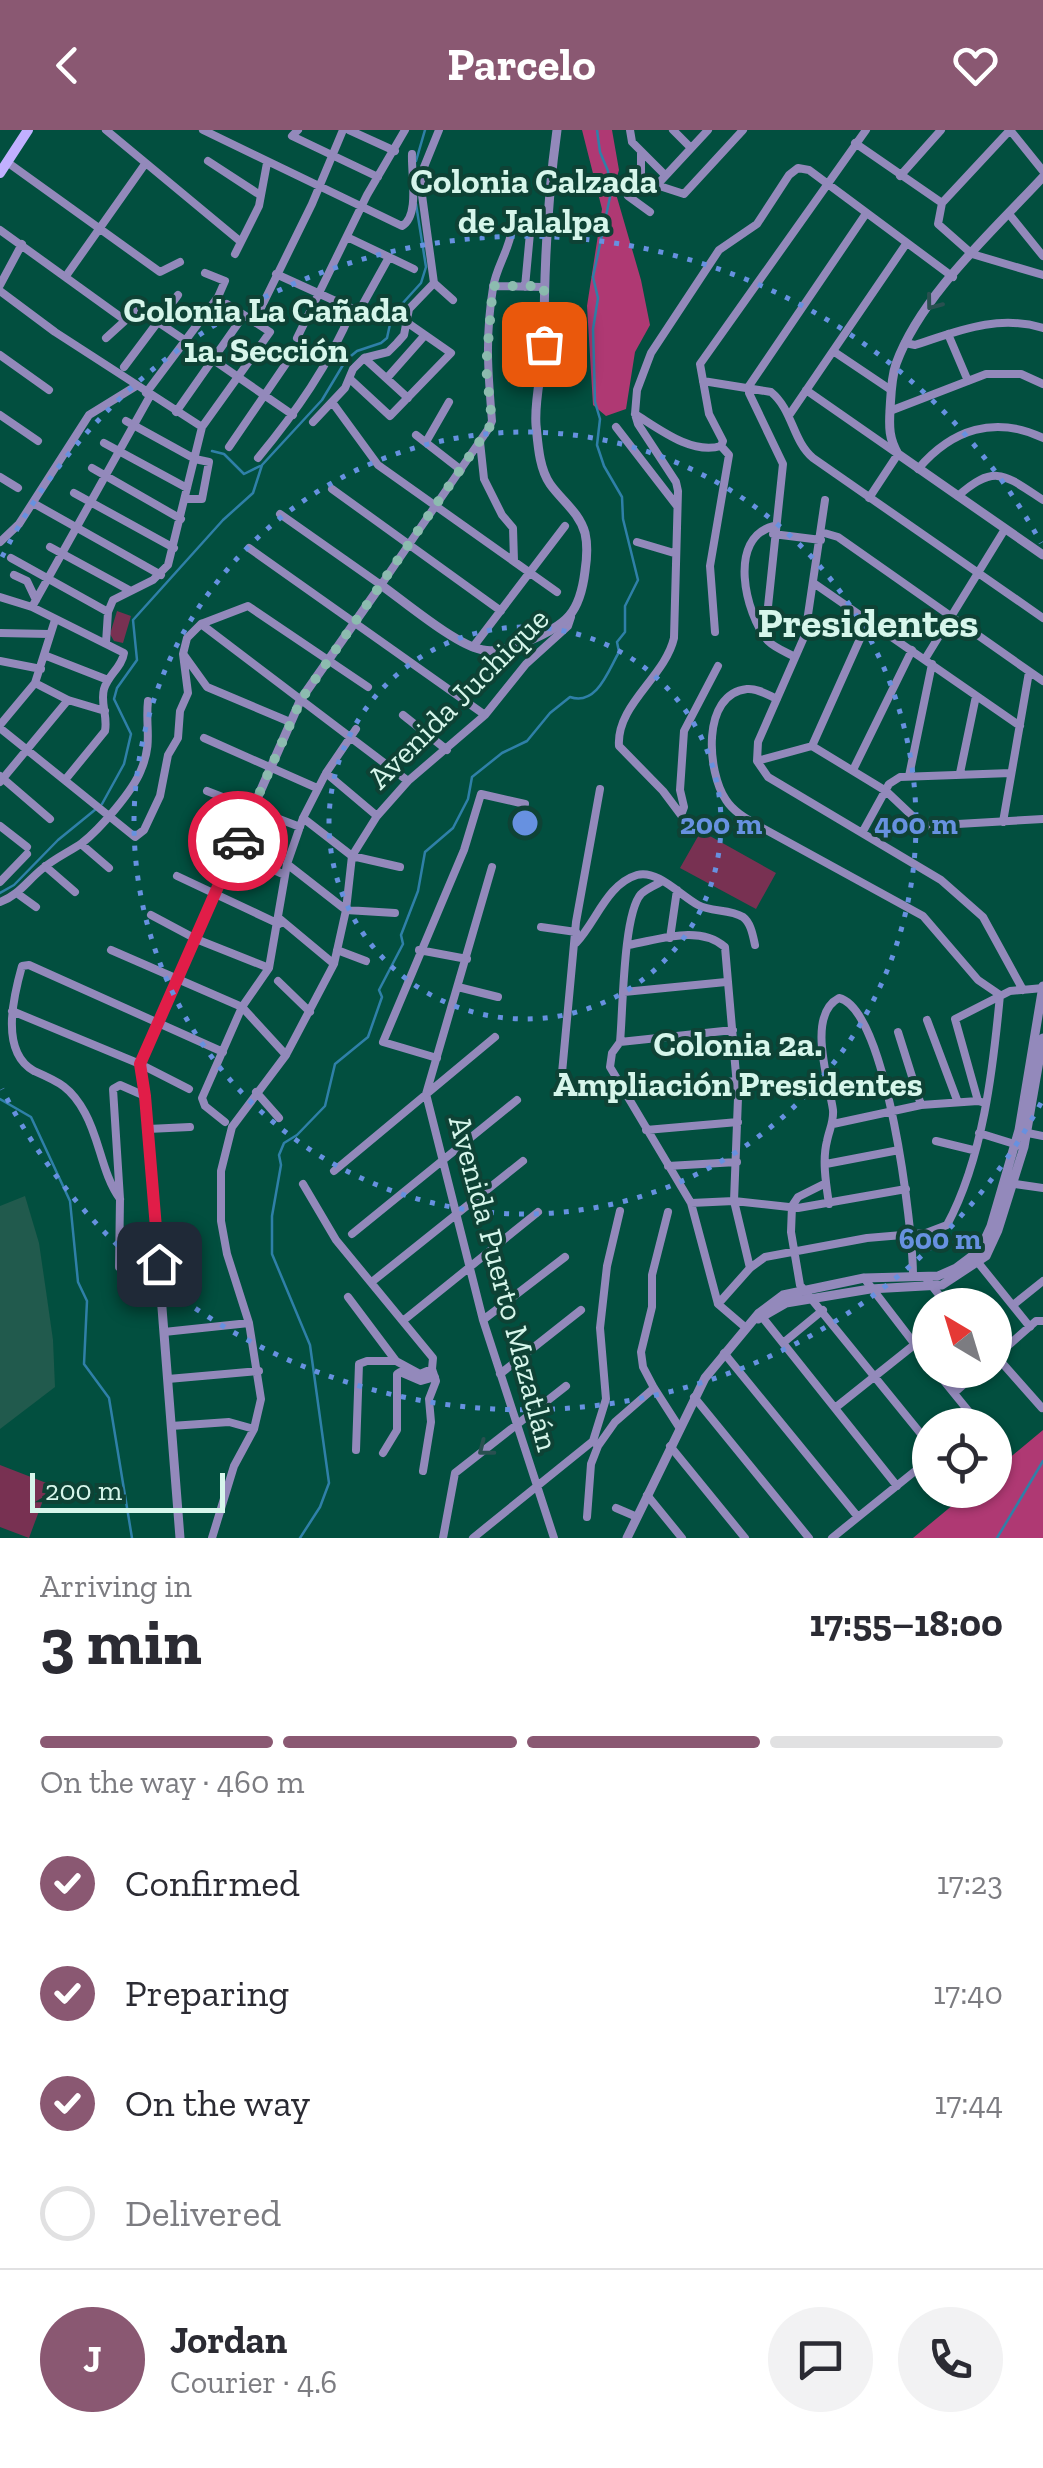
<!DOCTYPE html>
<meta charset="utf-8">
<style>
:root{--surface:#fff;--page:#f2f2f3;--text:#2b2b33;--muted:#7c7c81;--line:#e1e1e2;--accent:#8a5872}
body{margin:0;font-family:"Zilla Slab",serif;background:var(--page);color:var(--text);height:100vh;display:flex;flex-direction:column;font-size:38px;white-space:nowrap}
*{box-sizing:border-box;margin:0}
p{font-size:32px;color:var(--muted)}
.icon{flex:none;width:55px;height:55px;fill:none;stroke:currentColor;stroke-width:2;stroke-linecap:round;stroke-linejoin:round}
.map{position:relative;height:1408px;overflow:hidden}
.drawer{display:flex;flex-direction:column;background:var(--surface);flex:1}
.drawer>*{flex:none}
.needle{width:65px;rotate:322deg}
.controls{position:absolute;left:912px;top:1158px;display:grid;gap:20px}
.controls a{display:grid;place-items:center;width:100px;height:100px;border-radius:50%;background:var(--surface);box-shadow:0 2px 8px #0004;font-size:50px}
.scale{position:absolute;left:30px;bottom:25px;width:195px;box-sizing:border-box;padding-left:10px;border:5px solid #d6f6eb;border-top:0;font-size:28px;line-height:35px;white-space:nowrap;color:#d6f6eb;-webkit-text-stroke:8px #0e4235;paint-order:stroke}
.pin{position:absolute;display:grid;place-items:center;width:85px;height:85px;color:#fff;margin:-42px;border-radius:20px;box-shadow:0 5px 15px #0006}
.courier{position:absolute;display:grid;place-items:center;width:100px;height:100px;margin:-50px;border:8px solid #e11d48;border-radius:50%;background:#fff;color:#222;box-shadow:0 2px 12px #0007}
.overview em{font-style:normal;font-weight:700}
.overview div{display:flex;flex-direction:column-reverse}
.overview{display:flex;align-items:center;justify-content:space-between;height:170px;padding:0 40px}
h1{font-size:65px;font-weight:700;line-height:75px}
.bar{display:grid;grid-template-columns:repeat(4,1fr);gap:15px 10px;align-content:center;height:120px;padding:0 40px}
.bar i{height:12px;border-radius:8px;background:var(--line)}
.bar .current{background:var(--accent)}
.bar p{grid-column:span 4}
.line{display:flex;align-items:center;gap:25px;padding:0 40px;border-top:2px solid var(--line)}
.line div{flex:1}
.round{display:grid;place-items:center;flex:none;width:105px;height:105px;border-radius:52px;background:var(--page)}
ol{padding:0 40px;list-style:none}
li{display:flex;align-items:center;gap:30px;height:110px}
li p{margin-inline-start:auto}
li .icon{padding:10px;border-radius:50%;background:var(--accent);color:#fff;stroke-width:4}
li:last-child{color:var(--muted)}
li i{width:55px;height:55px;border:5px solid var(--line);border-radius:50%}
header{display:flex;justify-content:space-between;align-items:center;height:130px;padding:0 40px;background:var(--accent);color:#fff;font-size:45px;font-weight:700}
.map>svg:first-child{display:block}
.built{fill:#215a4d}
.green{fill:#783152}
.forest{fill:#af3973}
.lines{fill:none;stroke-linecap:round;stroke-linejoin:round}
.stream{stroke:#2f80a8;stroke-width:2.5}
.minor{stroke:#9389bb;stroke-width:8}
.tertiary{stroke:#9389bb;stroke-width:9}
.secondary{stroke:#c1b0ff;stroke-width:10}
.oneway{stroke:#295050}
.done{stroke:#8cbcaf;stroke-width:10;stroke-dasharray:0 18}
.route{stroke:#e11d48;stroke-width:12}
.ring{fill:none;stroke:#6791e0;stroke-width:5;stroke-dasharray:5 10}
.labels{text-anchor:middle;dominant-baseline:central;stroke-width:8;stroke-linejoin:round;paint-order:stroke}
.street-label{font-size:32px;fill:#d6f6eb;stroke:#0e4235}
.neighbourhood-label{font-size:35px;font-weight:bold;fill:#d6f6eb;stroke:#0e4235}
.district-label{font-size:42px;font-weight:bold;fill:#d6f6eb;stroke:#0e4235}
.centre{fill:#6791e0;stroke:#0e4235;stroke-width:5}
.ring-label{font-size:30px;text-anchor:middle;font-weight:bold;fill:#6791e0;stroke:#0e4235;stroke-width:8;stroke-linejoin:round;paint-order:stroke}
</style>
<header><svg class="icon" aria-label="back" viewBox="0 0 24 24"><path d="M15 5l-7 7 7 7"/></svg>Parcelo<svg class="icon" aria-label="heart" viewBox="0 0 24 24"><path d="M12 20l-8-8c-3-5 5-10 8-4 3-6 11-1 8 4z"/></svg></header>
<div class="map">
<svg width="1043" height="1408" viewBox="0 0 1043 1408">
<rect width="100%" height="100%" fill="#024f3f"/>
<path class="built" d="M25 1066 39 1113 46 1161 53 1210 55 1257 0 1299V1076Z"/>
<path class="green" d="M117 481 131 486 123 513 114 511 110 504Z
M701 701 776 743 756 779 680 738Z
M0 1335 49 1354 29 1408 0 1397Z"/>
<path class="forest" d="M582 0H612L619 40 614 57 641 150 650 195 635 222 626 279 606 286 593 275 587 176 602 79Z
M1043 1300V1408H913L971 1360H995V1340Z"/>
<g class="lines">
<path class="stream" d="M416 31 425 0
M212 321 224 324 244 344 260 336
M102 674 124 634 131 604 114 569 117 558 137 530 133 490 223 390 253 363 262 335 322 270 346 230 357 221 381 213 387 208 392 185 421 153 426 137 416 74
M0 763 14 755 58 710 96 679
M0 969 31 987 70 1071 78 1152 87 1171 84 1234 109 1268 132 1408
M300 1408 320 1377 329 1353 310 1215 272 1124V1086L281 1035 279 1025 284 1013 297 1005 325 976 335 934 368 907 382 867 379 860 403 814 401 805 418 761 425 722 453 698 468 669 472 647 502 623 527 611 550 583 570 567C597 576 608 541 619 522L617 512 625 502V476L638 450 623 389 622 367 604 336 597 315 600 289 595 272 593 199 598 168 593 147 610 67 608 41 600 22 597 0
M997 1408 1043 1331"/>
<path class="minor" d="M106 0 241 112
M203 0 402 96C420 86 411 44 412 24
M298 0 292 6 378 47
M349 0 395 21
M630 0 632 12 665 45
M673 0 691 18
M1010 0 942 73 938 94 972 124 1043 145
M1010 0 1043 41
M855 13 942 73
M641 22V50
M208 31 260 65
M7 32 160 142 180 132
M900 46 941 0
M641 50 684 64 743 0
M641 50 628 66 650 82
M656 56 708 0
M1009 84 1043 126
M0 100 122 188 140 180 186 211
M347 107 414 139
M235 124 259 76 267 33
M276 144 375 189 405 191 451 223 390 286 350 249
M66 146 145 34
M434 153 453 170
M0 155 22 114
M493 156 543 157
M0 161 55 202 202 297
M358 183 388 129
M255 190 312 74 343 0
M948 204 968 251
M106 208 128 188
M297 208 367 65 405 0
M905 213 915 215C958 201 998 184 1043 198
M199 220 293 285
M833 221 891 260
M0 225 49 260
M364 228 408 268
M124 237 178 165
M387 248 425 205
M703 251 771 262C793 280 792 310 813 328L1043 488
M806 260 898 324 869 368
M146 263 218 167 225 151 205 143
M332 272 378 335 557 462
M890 281 986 244H1021L1043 254
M176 282 244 185
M635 284C659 299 692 325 721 316L723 311 709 284 700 234 866 0
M790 284 906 114
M0 285 38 311
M126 291 195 329 209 332 202 369H185
M313 292 345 258 353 239 364 228 388 222 397 213 404 205 409 179 434 153 422 65 424 37 439 0
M616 297 677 376
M416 305 461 340
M426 312 449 272
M480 312 484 349 502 385 513 398 514 431
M104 313 187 358
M229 317 294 222
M258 328C296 282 329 235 352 180
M92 338 181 389
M918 339C952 299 995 285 1043 308
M0 347 18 358
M332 359 501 481
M74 363 174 418
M958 366C995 333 1005 345 1043 370
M825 370 805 505 758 612 757 631 768 647 941 750 983 787 1023 860
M33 373 161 445
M280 384 381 455 489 298 492 291C488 243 485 207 493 158 496 137 509 121 512 99L530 103 525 157
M774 396C727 407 745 484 768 511 775 518 786 522 795 527
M821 402 838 407 1043 551
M773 404 821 410
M0 412 19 394 89 285 136 256
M637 412 674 423
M50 417 129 460
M249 418 485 585
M11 428 108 482
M14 445 27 451 36 470
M815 454 1020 596
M0 467 32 477 124 523C122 537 108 545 104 559 100 573 108 586 105 601L65 650
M32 477 150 266
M201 494 408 651
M715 502 710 436 729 325 721 316
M0 503 49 504
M765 505 783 334 749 263V256L865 85
M106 513 108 482 113 470 153 450 168 435 202 297 270 202 227 174
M473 517 565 396
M44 525 108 550
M184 525 207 557 290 592
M925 529 1005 399
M0 531 41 539
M718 536 684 601 680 660 684 677 681 685 663 661 619 616C616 575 665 547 674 508L678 361 676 352 638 294 635 284 637 260 651 223 719 120 757 94 789 45 798 38 809 40 953 147
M35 553 68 570 105 581
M777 569C768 565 757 558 747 559 701 564 707 642 726 670 733 681 745 688 757 695L923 786 978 850 1000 865
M403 585 447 620
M0 595 35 553 55 490
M0 598 135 707 144 700 160 666 168 625 178 608 180 581 188 563 183 524 187 508 201 494 248 476 368 557
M204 608 317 658
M812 616 886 661 923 696 1043 689
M812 616 868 491
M757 631 812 616
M853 640 912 520
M326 643 377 686
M960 643 976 566
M0 646 50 689
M909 646 932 534
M0 652 68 570
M207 661 300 697
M303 688 352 726 400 737
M1003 692 1029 542
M0 696 27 717
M862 703 889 654 900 647 1011 643
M202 708 285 745
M81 714 109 738
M287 734 346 780 395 783
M45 736 75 762
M492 737 426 964 483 1190 554 1408
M177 746 279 794
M0 752 27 724
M661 752C655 755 646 759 641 764 623 784 623 882 620 912L612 923 610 937 691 1073 718 1174 746 1198
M18 764 36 777
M0 772C19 765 27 751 42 739 55 728 69 722 82 713 100 699 133 661 141 640 153 612 145 597 148 571
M151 785 196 809 269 838
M280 789 334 834
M541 797 576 802
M670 808 677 760
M576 813C596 792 607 754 637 745 657 739 681 766 698 775 711 782 730 779 743 787 751 793 753 806 755 815
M628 815C658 810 699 794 725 817L738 968 734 1071 750 1138
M111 820 242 877 286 925
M337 820 366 831
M419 820 467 829
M278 851 310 882
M458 857 498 867
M624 862 726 852
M12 881 140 934 189 959
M927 890 957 970
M898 902 921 975
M620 912 733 900
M437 928 383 912 464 720 481 664 525 674
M562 943 576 792 600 659
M622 961 737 951
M256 962 279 988
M985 973 978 971 955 889 1010 861 1043 858
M225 992 205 976 202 968 242 877 269 838 287 734 303 688 326 643 356 599
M833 994 921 975 978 971
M148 999 190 997
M646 1000 738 992
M1023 1002 1043 1006
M979 1003 1024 1017
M936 1011 973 1020
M826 1034 899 1020
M668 1036 737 1032
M334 1041 495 907
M826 1053 798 1067 792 1076 791 1102 800 1155 930 1315
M1008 1053 1043 1058
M303 1054 336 1110 433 1228 432 1239 436 1251 429 1269 431 1292 423 1341
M120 1069C102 1044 100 1010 85 983 71 957 59 952 34 941 0 922 13 868 22 836L29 835 223 922
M691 1073 734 1071 798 1078 906 1059
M829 1074C826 1054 822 1030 827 1011 829 1000 834 992 833 980 829 952 806 885 839 868 887 879 913 1098 913 1146
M668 1082 652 1145V1177L641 1222 643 1237 654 1258 679 1297
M352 1104 517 970
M976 1130 1030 1197
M119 1137 120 1069 113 959 120 955 145 966
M925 1147 947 1175
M864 1148 930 1234
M373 1151 523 1031
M348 1167 396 1231 420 1244 432 1239
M718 1174 750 1138 765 1127 867 1108 926 1103 947 1095C983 1028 993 940 1000 865
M1013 1175 1043 1151
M759 1183 897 1356
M404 1190 538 1082
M483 1190 565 1127
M164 1202 249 1193
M783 1213 823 1180
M724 1223 858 1387
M996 1226 1042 1278
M995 1227 1036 1191H1043
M935 1240 970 1283
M500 1244 581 1180
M168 1249 259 1241
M954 1263 980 1240
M694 1267 809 1408
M835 1278 914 1215
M171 1296 229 1292 254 1299
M598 1316 615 1292 654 1258
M670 1316 745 1408
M356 1320 359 1234 367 1231H396
M383 1323 397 1300V1244L400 1242 421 1251 435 1247
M647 1365 682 1408
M616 1378 637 1387
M587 1387 591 1334 598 1316 593 1311 606 1269 600 1198 607 1136 620 1081
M212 1408 234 1336 254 1299 261 1269 249 1193 227 1124 221 1091V1041L232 997 286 925 334 834 346 780 352 726 377 686 408 651 485 585 526 534 568 496 571 487
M443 1408 455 1343 566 1256
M473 1408 593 1311
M832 1408 930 1329"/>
<path class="tertiary" d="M1043 47C994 100 921 165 896 234 891 249 891 265 890 280 889 297 889 309 898 324L1043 425
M758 1189 786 1173 870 1159 942 1155 986 1126 998 1100 1024 1017 1043 908
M180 1408 148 999 140 934 301 569 381 455C405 472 457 516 483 520 498 523 515 516 528 511 567 495 580 483 585 441 587 428 588 416 585 403 579 382 562 371 550 354 539 338 538 314 536 295 534 267 543 240 544 212 544 141 547 71 557 0
M627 1408 705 1248 759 1183 783 1165 864 1148 938 1146 956 1138 980 1120 991 1096 1019 1000 1043 856"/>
<path class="secondary" d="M0 43 28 0"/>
</g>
<defs><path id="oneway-chevron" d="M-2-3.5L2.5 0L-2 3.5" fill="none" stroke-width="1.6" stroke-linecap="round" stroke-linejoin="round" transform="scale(2.5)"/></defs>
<g class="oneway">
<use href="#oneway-chevron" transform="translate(933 173) rotate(127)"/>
<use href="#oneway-chevron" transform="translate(485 1319) rotate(142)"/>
</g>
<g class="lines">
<path class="done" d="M238 711 301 570 489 298 492 291 486 237 493 156H544V214"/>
<path class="route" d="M159 1134 145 966 140 934 238 711"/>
</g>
<g class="ring">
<circle cx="525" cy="693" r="196"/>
<circle cx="525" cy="693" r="391"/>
<path d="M1041 973A587 587 0 0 1 2 959M2 427A587 587 0 0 1 1041 413"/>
</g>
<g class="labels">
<g class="street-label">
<text transform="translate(458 568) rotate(-45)">Avenida Juchique</text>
<text transform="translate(504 1153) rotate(75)">Avenida Puerto Mazatlán</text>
</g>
<g class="neighbourhood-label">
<text x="534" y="51">Colonia Calzada<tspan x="534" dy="40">de Jalalpa</tspan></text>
<text x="266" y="180">Colonia La Cañada<tspan x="266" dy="40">1a. Sección</tspan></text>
<text x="738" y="914">Colonia 2a.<tspan x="738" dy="40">Ampliación Presidentes</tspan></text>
</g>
<g class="district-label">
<text x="868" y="492">Presidentes</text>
</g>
</g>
<circle cx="525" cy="693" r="15" class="centre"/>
<g class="ring-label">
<text x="721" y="704">200 m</text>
<text x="916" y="704">400 m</text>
<text x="940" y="1119">600 m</text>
</g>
</svg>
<div class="controls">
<a><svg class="needle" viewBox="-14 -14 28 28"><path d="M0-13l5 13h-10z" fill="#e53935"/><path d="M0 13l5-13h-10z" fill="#7c7c81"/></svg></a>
<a><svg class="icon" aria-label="locate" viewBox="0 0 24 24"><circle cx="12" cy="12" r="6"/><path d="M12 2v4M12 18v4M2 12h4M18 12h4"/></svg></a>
</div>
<div class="scale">200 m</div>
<div class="pin" style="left:544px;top:214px;background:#ea580c"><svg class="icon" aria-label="bag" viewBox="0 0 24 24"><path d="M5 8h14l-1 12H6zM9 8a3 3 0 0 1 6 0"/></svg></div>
<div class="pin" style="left:159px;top:1134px;background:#1f2937"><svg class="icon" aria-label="home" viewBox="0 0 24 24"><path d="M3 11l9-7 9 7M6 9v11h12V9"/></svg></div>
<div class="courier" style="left:238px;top:711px"><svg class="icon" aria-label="car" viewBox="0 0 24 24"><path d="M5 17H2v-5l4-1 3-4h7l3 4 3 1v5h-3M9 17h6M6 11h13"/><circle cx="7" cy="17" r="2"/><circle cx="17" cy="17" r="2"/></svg></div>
</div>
<section class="drawer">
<div class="overview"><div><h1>3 min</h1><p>Arriving in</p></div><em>17:55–18:00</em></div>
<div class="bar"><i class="current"></i><i class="current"></i><i class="current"></i><i></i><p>On the way · 460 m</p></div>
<ol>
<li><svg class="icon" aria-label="check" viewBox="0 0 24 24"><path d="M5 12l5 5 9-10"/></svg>Confirmed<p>17:23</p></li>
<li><svg class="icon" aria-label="check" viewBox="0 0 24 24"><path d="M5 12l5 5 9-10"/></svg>Preparing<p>17:40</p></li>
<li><svg class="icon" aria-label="check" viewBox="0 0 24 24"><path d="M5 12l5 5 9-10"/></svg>On the way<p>17:44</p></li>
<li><i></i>Delivered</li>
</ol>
<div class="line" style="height:180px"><b class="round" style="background:var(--accent);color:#fff">J</b><div><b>Jordan</b><p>Courier · 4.6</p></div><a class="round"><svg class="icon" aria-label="chat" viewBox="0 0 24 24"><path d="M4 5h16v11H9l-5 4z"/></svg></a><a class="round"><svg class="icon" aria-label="phone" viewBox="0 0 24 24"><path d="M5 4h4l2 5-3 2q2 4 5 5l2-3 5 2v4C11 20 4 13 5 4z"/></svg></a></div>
</section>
